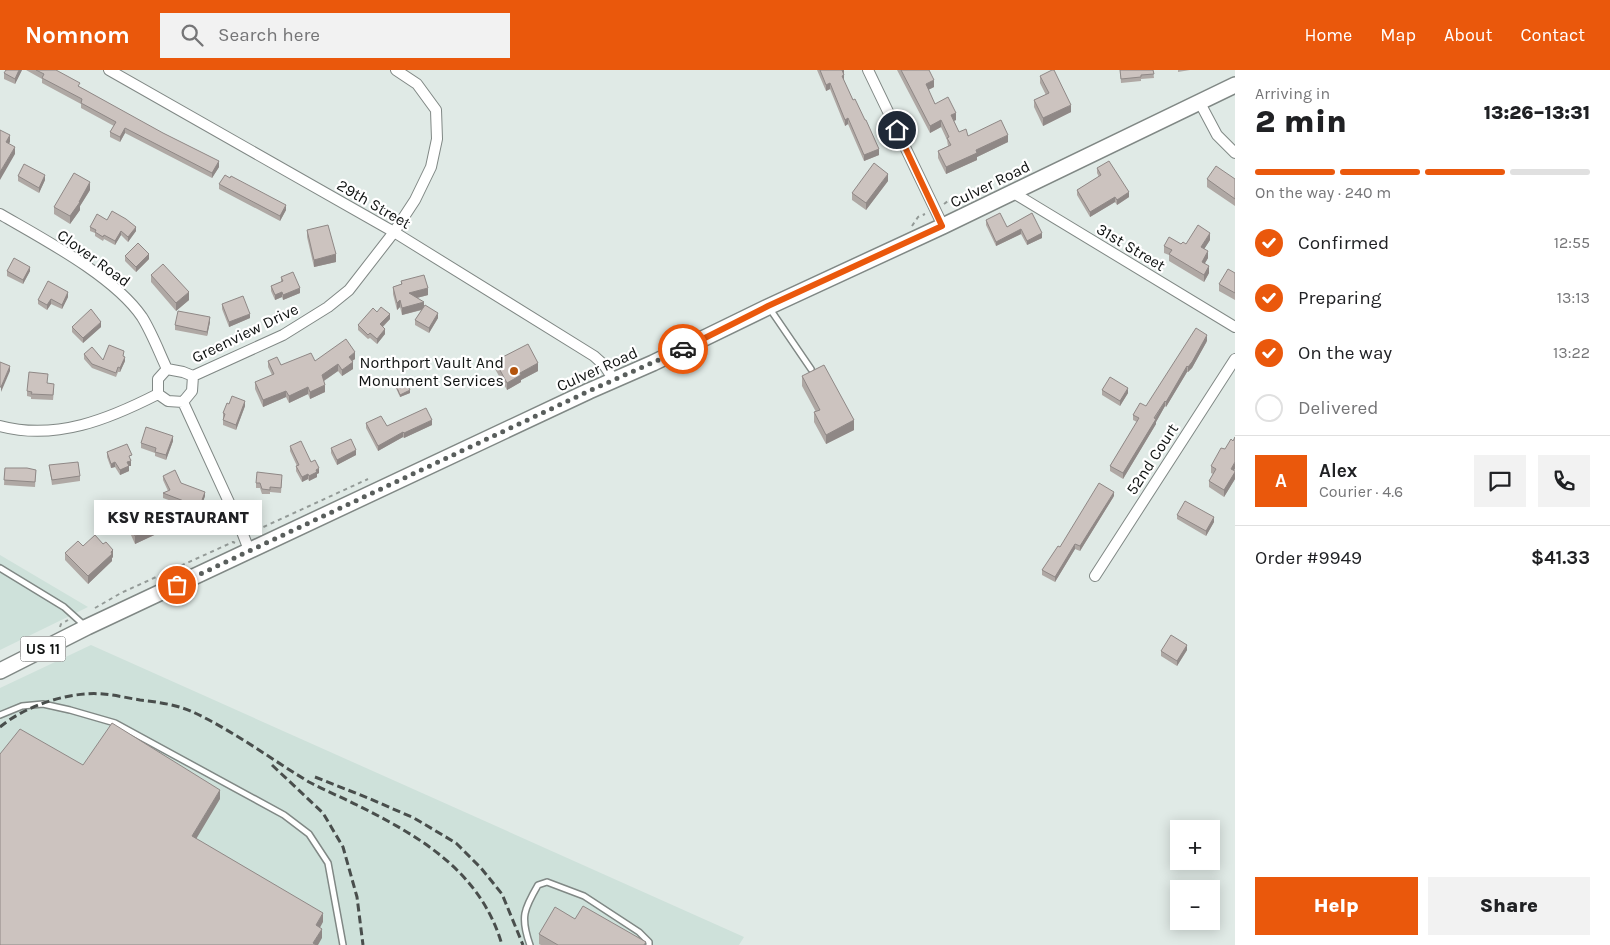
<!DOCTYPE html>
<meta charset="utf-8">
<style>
:root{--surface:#fff;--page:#f2f2f2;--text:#202124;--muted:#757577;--line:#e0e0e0;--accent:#ea580c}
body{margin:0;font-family:Karla,sans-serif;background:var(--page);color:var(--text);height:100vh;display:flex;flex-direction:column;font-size:19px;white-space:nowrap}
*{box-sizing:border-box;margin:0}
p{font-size:16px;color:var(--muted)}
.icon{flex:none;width:28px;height:28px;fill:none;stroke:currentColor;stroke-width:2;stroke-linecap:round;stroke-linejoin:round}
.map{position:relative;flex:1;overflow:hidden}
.drawer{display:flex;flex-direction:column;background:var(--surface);width:375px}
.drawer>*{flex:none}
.tools{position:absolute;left:1170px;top:750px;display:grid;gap:10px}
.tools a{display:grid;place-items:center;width:50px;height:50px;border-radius:0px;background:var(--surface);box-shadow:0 2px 12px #0003;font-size:25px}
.pin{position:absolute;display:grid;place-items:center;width:42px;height:42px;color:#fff;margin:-21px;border:2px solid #fff;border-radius:50%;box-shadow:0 1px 5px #0007}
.courier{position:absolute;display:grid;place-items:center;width:50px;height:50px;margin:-25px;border:4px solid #ea580c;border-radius:50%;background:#fff;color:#222;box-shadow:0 1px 6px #0007}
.bubble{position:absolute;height:35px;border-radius:0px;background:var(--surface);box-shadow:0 2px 12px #0003;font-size:16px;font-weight:800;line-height:35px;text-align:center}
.head em{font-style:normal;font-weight:800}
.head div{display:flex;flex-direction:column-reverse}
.head{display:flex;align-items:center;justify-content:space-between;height:85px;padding:0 20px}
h1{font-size:32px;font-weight:800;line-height:38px}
.bar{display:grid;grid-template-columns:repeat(4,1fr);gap:8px 5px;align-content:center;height:60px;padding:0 20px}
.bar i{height:6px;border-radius:4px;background:var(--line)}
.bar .active{background:var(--accent)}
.bar p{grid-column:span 4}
.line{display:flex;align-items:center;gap:12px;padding:0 20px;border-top:1px solid var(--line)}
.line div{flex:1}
.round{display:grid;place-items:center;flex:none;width:52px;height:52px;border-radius:0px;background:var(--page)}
ol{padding:0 20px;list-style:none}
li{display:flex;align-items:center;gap:15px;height:55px}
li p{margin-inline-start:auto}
li .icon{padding:5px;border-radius:50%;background:var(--accent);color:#fff;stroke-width:4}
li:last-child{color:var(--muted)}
li i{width:28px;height:28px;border:2px solid var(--line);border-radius:50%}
.button{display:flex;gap:10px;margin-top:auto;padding:10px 20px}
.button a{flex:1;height:58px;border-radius:0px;background:var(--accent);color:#fff;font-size:20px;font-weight:800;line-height:58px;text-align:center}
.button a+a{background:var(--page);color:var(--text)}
header{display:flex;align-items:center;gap:30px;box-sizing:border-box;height:70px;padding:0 25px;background:var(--accent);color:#fff}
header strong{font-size:24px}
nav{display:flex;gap:28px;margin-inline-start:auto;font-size:18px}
.search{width:350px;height:45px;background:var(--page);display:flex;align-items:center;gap:12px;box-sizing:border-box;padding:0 18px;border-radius:0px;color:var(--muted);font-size:19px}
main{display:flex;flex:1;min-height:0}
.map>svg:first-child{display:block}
.built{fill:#cee1da}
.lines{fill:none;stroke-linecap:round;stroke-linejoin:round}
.service-casing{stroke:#808885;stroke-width:8}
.minor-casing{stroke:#808885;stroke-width:12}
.primary-casing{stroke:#808885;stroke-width:18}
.path{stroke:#939a97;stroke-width:2;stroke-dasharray:4 4;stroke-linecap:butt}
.service{stroke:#fff;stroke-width:5}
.minor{stroke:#fff;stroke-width:10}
.primary{stroke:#fff;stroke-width:15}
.rail{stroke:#494e4c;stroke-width:3;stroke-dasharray:8 4;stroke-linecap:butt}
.wall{fill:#afa8a4}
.shaded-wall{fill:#8f8886}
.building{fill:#ccc3bf;stroke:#8f8886}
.done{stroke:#595e5c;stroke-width:5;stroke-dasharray:0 9}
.route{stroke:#ea580c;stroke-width:6}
.poi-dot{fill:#b4540c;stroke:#fff;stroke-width:2}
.labels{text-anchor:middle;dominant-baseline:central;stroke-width:4.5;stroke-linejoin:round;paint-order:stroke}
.shield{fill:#fff;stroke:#585a59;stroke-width:1}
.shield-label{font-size:15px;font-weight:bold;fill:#101312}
.street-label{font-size:16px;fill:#101312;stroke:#fff}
.poi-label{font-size:16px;fill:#101312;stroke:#fff;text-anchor:end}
</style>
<header>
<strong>Nomnom</strong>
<div class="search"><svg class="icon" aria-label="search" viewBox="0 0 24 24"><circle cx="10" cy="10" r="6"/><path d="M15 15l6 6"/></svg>Search here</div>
<nav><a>Home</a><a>Map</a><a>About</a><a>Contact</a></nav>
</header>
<main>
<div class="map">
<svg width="1235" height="875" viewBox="0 0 1235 875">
<rect width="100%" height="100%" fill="#e0eae6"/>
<path class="built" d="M0 485 88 537 0 580Z
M91 575 744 867 739 875H0V618Z"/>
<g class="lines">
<g class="service-casing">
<path id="service" d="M770 239 811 299
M0 498 64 537 84 555
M0 645 22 636 43 634 70 640 115 653 284 745 309 764 328 793 343 875
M530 875C520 847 524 839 538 815L547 812 584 826 639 862 649 872V875"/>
</g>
<g class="minor-casing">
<path id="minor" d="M109 0 394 162 594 286 604 295 614 310
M868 0 943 156
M1200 33 1217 65 1235 83
M1012 122 1235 257
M0 144C43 169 114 206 142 247 152 263 159 282 167 299
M167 299 183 302 193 306 192 321 183 332 168 331 158 324V309Z
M193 306 283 265 328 237 349 220 394 162 415 130 431 97 437 69 436 40 417 14 396 0
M183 332 239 454 249 480
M0 356C56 371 109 349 158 324
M1095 506 1235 289"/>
</g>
<g class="primary-casing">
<path id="primary" d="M0 601 87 557 589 321 653 293 768 237 943 156 1235 15"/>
</g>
<path class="path" d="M944 134 948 131 959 133
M912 156 918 147 925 144
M258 462 259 459 368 409
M95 538 121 523 233 472 235 473
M60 557 61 554 68 550"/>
<use href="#service" class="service"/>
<use href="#minor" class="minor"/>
<use href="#primary" class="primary"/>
<path class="rail" d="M0 657C25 636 69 621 103 624 115 625 128 628 140 630 158 632 179 635 195 643 235 662 271 689 309 712 324 720 341 727 357 735 421 767 481 802 502 875
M272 695 323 743 343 777 357 827 363 875
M315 707 368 728 414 748 456 773 481 798 502 824 523 875"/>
</g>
<path class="wall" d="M22 0 15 14 4 9V3Z
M26 0H56L80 17 219 97 212 108 125 63 120 72 110 67V62L114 56 81 38V34L42 13V9Z
M817 0H844V11L879 85 864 91 848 54 845 56 830 19 826 21Z
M897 0H929L934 17 928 20 935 34 956 50 954 51 959 62 968 66 1008 72 977 87V90L946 104 938 88V81L948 76 947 70 941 57 930 63Z
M1120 0H1153L1154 8 1141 9V11L1121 13Z
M1178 0H1190L1178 2Z
M1040 6 1071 42 1043 56 1034 37V30L1046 25 1040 13Z
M1097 98 1129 127 1117 135 1115 132 1090 147 1077 125V120L1099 107 1097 103Z
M18 106 45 110 39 123 18 111Z
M1207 109H1235V136L1207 117Z
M888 111 866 140 852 130V123Z
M219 114 286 140 280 151 219 119Z
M90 120 80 136V140L70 154 54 144V137Z
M1032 143 1042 168 1027 175 1021 164 996 176 986 155V150L1007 157Z
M107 150 136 161 128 172 121 165 115 175 104 169 103 171 95 166V163L90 161V157Z
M307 160 336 192 314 197 307 167Z
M1210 170 1204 179 1208 188 1205 193 1209 203 1204 212 1169 191V185L1164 183V176L1186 174Z
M125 186 149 189 136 202 125 191Z
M7 201H30L23 214 7 206Z
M1235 203V230L1219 221V214Z
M151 205 189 230 176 241 151 212Z
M281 207 300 223 283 230 282 227 275 230 271 221V216L281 212Z
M401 211 428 225 417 228 424 236 438 248 429 263 415 255V250L422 240 402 245 400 237 397 240 393 224V217L401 214Z
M68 227 62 239 51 234 47 240 38 234V230Z
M222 234 250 248 229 257 222 239Z
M377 242 390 249 383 257 385 264 377 274 370 268 368 269 358 260V255Z
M210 252 207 266 175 260V255Z
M72 257H101L83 273 72 262Z
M1207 271 1192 298 1188 302H1187L1166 337 1165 336 1156 352V354L1123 409 1110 401V396L1137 352 1133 350V345L1146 336Z
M84 284 103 290 124 286 125 291 120 302H118L116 307 92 298 84 289Z
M355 289 352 291 353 299 342 306 338 301 324 311 325 322 310 329 308 324 289 333 286 327 263 337 255 319V312L272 305 268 297V291L281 295 315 291Z
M495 291 538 301 521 310V312L507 320 495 299Z
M802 306 854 360 826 374 814 352V342H816L802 316Z
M48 313 54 319 53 330 31 329V327L27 326V321Z
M395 313 410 323 400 327 395 316Z
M1102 320 1128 323 1120 336 1102 325Z
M229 334 245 336 236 360 223 355V343Z
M366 353 387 356 432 355 404 368 403 367 378 381 366 358Z
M173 371 166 390 155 386V383L141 378V373Z
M290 376 311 392 319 403 317 404V407L309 411 308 409 302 412 296 401V396H297L290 381Z
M331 378 356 385 337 395 331 383Z
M107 382 132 390H130L131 396H129V401L120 405 115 397 111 398 107 387Z
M49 395 80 406V411L52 415Z
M1211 396 1235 401V409L1224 427 1209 417V411L1213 404 1211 403Z
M5 398 36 400 35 417 4 415Z
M163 406 181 413 205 426 194 457 184 453V448L188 437 163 428V423L168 421 163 410Z
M282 409 281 423 270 422V424H262L260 418H256V413Z
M1114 426 1080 481 1075 479 1055 512 1042 505V500L1060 477Z
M1177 445 1214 452 1206 466 1177 449Z
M126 446 165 460 135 474 126 454Z
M83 476 113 487 112 488V491L88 514 65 490V483Z
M1187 580 1177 596 1161 586V581Z
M575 849 646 875H541L539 874V864Z"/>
<path class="shaded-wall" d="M19 0H22L15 14V9Z
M842 0H844V11L842 12Z
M934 10V17L926 21V14Z
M830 13V19L826 21V15Z
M1071 35V42L1043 56V48Z
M956 43V50L951 52V45Z
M848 48V54L845 56V50Z
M941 50V57L930 63V56Z
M125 58V63L120 72V67Z
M10 65V72L6 79V72Z
M1008 65V72L977 87V90L946 104V97L976 80Z
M15 77V84L0 110V102Z
M879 79V85L864 91V85Z
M219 91V97L212 108V103Z
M888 104V111L866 140V133Z
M45 105V110L39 123V118Z
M90 112V120L80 136V140L70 154V146Z
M1129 122V127L1117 135V130Z
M1115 127V132L1090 147V142Z
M286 135V140L280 151V146Z
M136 157V161L128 172V167Z
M1021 159V164L996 176V172Z
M121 161V165L115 175V171Z
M1042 163V168L1027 175V171Z
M1210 163V170L1201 184V177Z
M1208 181V188L1202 198V192Z
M149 184V189L136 202V197Z
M336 184V192L314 197V190Z
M1209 196V203L1204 212V205Z
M30 197V201L23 214V210Z
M300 218V223L283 230V225Z
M428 218V225L409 230V223Z
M68 222V227L62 239V235Z
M189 222V230L176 241V233Z
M282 222V227L275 230V225Z
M51 229V234L47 240V235Z
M400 230V237L397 240V233Z
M424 232V239L402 245V238Z
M438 243V248L429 263V258Z
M250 244V248L229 257V252Z
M390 244V249L380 259V254Z
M210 247V252L207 266V262Z
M101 252V257L83 273V268Z
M385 259V264L377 274V269Z
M1207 265V271L1192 298 1188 302V297Z
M355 282V289L349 293V287Z
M125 287V291L120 302V298Z
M353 292V299L342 306V300Z
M538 293V301L521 310V312L507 320V313L520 303Z
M338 294V301L322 312V305Z
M10 296V301L1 322V317Z
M1187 296V302L1166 337V332Z
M325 315V322L310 329V322Z
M308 317V324L289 333V326Z
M1128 318V323L1120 336V331Z
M410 320V323L400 327V325Z
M286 321V327L263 337V330Z
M245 331V336L236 360V355Z
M1165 331V336L1156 352V354L1123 409V403Z
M432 350V355L404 368V363Z
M854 350V360L826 374V365Z
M403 362V367L378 381V376Z
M173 366V371L166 390V385Z
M356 380V385L337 395V390Z
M131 391V396H129V401L120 405V400L127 392Z
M115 392V397L111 398V394Z
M1235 392V399L1231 405V399Z
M319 398V403L317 404V407L309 411V406L316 400Z
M1235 402V409L1224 427V420Z
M308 404V409L302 412V407Z
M205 422V426L194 457V452Z
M1114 422V426L1080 481V476Z
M1214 447V452L1206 466V461Z
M165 453V460L135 474V466Z
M1075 474V479L1055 512V507Z
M113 480V487L112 488V491L88 514V506Z
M1187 575V580L1177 596V591Z
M220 720V729L192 776V766Z
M323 843V852L316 865V855Z
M322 859V868L318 875H313V873Z"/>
<path class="building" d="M6 0H19L15 9 4 3Z
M36 0H56L80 13 78 16 163 63 219 91 212 103 125 58 120 67 110 62 116 52 81 33 82 29 42 8 44 4Z
M820 0H843H842L844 5 842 6 853 30 855 29 865 50H866L879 79 864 85 848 48 845 50 830 13 826 15Z
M901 0H929L934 10 926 14 935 34 948 27 956 43 951 45 959 62 966 59 968 66 1001 50 1008 65 976 80 977 83 946 97 938 81 951 75 947 68 949 67 941 50 930 56Z
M1052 0H1054L1071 35 1043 48 1034 30 1049 23 1040 6Z
M1120 0H1153L1154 4 1141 5V7L1121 9Z
M0 60 10 65 6 72 15 77 0 102Z
M1109 91 1129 122 1117 130 1115 127 1090 142 1077 120 1101 105 1097 98Z
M874 93 888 104 866 133 852 123Z
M24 94 45 105 39 118 18 106Z
M1216 96 1235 109V129L1207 109Z
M74 103 90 112 79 132H80L70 146 54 137Z
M225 105 230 108 231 106 286 135 280 146 219 114Z
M112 141 126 149 136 157 128 167 121 161 115 171 104 165 103 167 95 162 96 160 90 157 97 144 107 150Z
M1000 143 1007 157 1032 143 1042 163 1027 171 1021 159 996 172 986 150Z
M328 155 336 184 314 190 307 160Z
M1198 155 1210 163 1201 177 1208 181 1202 192 1209 196 1204 205 1169 184 1172 180 1164 176 1169 167 1181 174 1183 172 1186 174Z
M138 173 149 184 136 197 125 186Z
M14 188 30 197 23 210 7 201Z
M163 194 189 222 176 233 151 205Z
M1228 199 1235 203V223L1219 214Z
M293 202 300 218 283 225 282 222 275 225 271 216 283 211 281 207Z
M424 205 428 218 409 223 424 232 402 238 400 230 397 233 393 217 402 214 401 211Z
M48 211 68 222 62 235 51 229 47 235 38 230Z
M243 226 250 244 229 252 222 234Z
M425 235 438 243 429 258 415 250Z
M381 237 390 244 380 254 385 259 377 269 370 263 368 265 358 255 373 238 377 242Z
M91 239 101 252 83 268 72 257Z
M178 241 210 247 207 262 175 255Z
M1196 258 1207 265 1192 292 1188 297 1187 296 1166 332 1165 331 1154 348 1156 349 1123 403 1110 396 1139 348 1133 345 1140 333 1146 336Z
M346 269 355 282 349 287 353 292 342 300 338 294 322 305 325 315 310 322 308 317 289 326 286 321 263 330 255 312 274 304 268 291 277 287 281 295 311 283 315 291Z
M528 274 538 293 520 303 521 305 507 313 495 291Z
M109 275 124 281 123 286 125 287 120 298 118 297 116 303 92 294 84 284 92 277 103 290Z
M0 292 10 296 1 317H0Z
M824 295 854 350 826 365 814 342 820 340 802 306Z
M29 302 48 304 47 313 54 314 53 325 31 324 32 322 27 321Z
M1110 307 1128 318 1120 331 1102 320Z
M404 309 410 320 400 325 395 313Z
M232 326 245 331 236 355 223 350 225 344 223 343 227 333 229 334Z
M426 338 432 350 404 363 403 362 378 376 366 353 381 346 387 356Z
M146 357 173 366 166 385 155 382 156 378 141 373Z
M1235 367V392L1231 399 1235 401V402L1224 420 1209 411 1216 399 1211 396 1221 378 1225 379 1231 369 1233 371Z
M351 369 356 380 337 390 331 378Z
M301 371 311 392 315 390 319 398 316 400 317 402 309 406 308 404 302 407 296 396 299 395 290 376Z
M127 374 132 385 129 386 131 391 127 392 129 396 120 400 115 392 111 394 107 382Z
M78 392 80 406 52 410 49 395Z
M5 398H27L36 400 35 412 4 410Z
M175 400 181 413 205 422 194 452 184 448 189 433 163 423 170 420 163 406Z
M257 402 282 405 281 418 270 417V420L262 419 260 413H256Z
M1099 413 1114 422 1080 476 1075 474 1055 507 1042 500 1058 476 1060 477Z
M1185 431 1214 447 1206 461 1177 445Z
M156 433 165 453 135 466 126 446Z
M95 465 103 474 106 472 113 480 111 482 112 484 88 506 65 483 78 471 83 476Z
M1171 565 1187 575 1177 591 1161 581Z
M112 653 220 720 192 766 323 843 316 855 322 859 313 873 316 875H0V684L20 659 83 695Z
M583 836 646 872 644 875H558L539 864 555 837 575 849Z"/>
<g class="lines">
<path class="done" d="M177 515 589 321 683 279"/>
<path class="route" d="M683 279 768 236 942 156 897 60"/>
</g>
<circle class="poi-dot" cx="514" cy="301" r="5"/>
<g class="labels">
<rect class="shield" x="20.5" y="566.5" width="45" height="25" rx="4"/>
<g class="shield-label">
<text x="43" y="579">US 11</text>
</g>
<g class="street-label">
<text transform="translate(990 114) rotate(-26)">Culver Road</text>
<text transform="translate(374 134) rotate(30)">29th Street</text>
<text transform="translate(1131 177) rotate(31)">31st Street</text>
<text transform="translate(94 188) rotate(36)">Clover Road</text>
<text transform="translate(245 263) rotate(-26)">Greenview Drive</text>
<text transform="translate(597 299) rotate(-24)">Culver Road</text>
<text transform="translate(1152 389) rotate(-57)">52nd Court</text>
</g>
<g class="poi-label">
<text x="504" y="292">Northport Vault And<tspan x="504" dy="18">Monument Services</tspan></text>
</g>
</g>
</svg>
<div class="tools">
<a>+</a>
<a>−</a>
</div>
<div class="pin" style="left:177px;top:515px;background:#ea580c"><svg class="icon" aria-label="bag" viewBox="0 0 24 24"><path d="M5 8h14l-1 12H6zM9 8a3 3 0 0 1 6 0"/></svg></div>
<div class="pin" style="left:897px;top:60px;background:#1f2937"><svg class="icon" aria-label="home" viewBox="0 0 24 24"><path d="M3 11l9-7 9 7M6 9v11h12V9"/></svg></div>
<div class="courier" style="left:683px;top:279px"><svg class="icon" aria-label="car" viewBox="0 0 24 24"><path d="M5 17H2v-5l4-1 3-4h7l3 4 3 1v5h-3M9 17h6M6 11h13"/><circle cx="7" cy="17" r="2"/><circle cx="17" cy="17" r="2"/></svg></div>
<div class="bubble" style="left:94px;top:430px;width:168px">KSV RESTAURANT</div>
</div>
<section class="drawer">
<div class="head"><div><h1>2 min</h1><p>Arriving in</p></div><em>13:26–13:31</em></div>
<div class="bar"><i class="active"></i><i class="active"></i><i class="active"></i><i></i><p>On the way · 240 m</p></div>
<ol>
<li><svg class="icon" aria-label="check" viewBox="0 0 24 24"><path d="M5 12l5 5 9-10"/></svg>Confirmed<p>12:55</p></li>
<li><svg class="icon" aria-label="check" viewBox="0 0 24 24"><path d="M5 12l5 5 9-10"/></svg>Preparing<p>13:13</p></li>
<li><svg class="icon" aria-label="check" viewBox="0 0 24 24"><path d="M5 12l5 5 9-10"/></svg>On the way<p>13:22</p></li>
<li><i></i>Delivered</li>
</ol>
<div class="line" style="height:90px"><b class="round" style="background:var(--accent);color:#fff">A</b><div><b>Alex</b><p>Courier · 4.6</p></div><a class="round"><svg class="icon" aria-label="chat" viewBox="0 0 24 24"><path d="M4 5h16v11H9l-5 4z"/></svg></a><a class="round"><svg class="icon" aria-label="phone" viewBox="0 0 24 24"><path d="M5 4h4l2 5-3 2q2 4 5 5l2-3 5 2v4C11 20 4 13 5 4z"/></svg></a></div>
<div class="line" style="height:65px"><div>Order #9949</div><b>$41.33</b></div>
<div class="button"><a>Help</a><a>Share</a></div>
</section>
</main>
